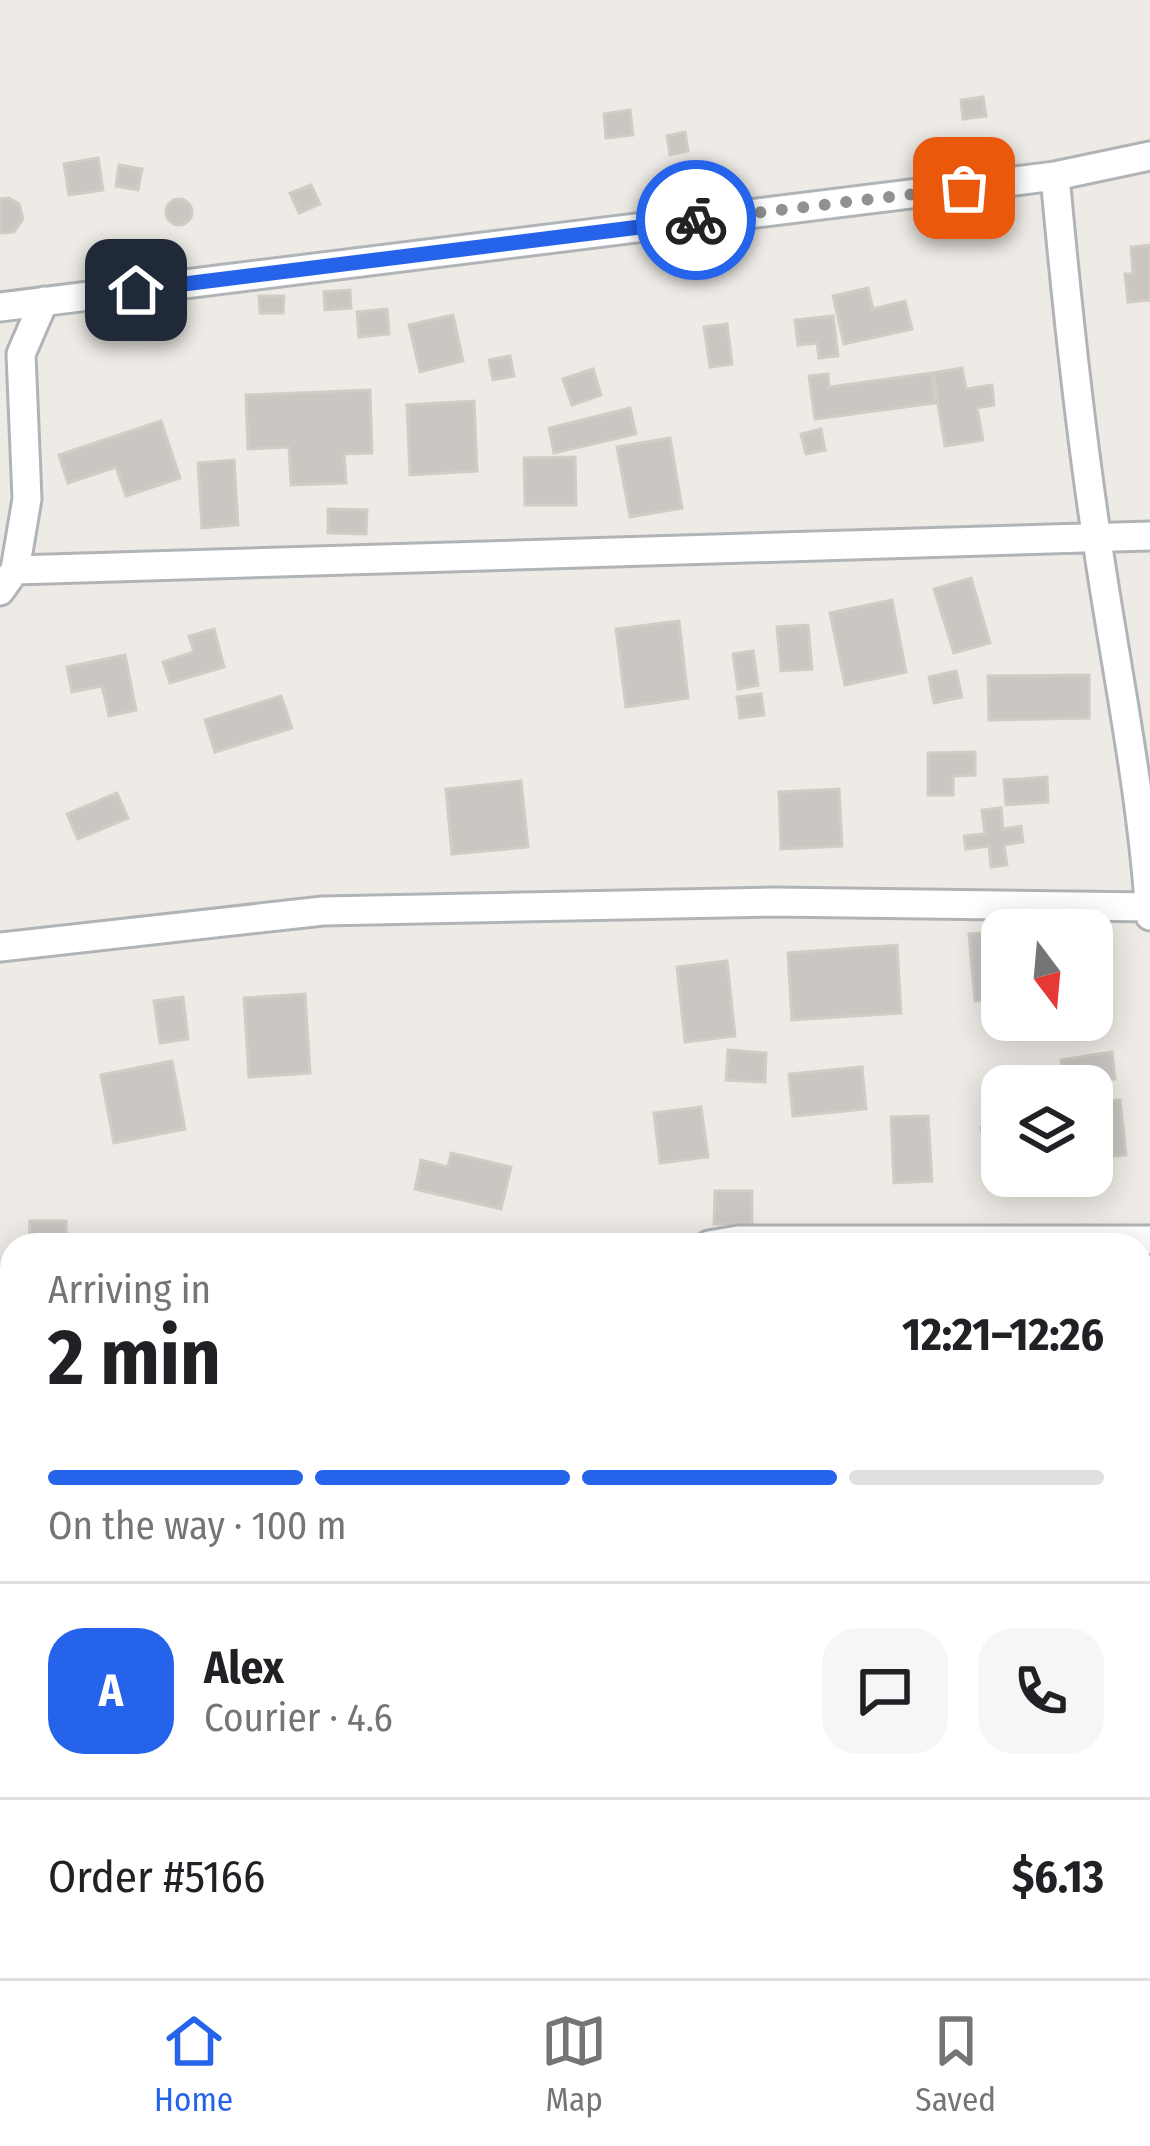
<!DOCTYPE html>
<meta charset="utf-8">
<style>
:root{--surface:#fff;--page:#f6f6f6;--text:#202124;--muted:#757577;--line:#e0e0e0;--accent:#2563eb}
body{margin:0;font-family:"Fira Sans Condensed",sans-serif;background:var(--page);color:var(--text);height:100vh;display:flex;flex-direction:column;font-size:45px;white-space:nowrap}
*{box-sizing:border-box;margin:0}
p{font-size:39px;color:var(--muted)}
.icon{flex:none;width:66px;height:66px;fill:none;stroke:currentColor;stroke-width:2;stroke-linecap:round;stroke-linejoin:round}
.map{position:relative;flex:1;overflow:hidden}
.drawer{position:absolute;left:0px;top:1233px;width:1152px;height:747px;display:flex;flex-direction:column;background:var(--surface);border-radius:36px 36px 0 0;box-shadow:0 6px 30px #0003}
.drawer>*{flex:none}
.needle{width:78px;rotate:164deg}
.fabs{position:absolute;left:981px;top:909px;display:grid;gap:24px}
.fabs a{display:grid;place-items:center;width:132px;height:132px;border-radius:24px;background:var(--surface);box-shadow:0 6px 30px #0003;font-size:60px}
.pin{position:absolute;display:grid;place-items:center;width:102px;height:102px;color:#fff;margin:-51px;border-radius:24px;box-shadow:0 6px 18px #0006}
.courier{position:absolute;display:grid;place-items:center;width:120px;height:120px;margin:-60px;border:9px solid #2563eb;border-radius:50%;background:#fff;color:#222;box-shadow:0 3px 15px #0007}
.headline em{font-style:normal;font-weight:700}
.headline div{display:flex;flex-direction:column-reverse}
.headline{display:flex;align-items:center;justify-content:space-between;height:204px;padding:0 48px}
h1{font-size:78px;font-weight:700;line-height:90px}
.bar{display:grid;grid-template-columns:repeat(4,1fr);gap:18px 12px;align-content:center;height:144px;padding:0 48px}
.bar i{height:15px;border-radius:9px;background:var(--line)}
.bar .on{background:var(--accent)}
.bar p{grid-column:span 4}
.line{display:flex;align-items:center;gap:30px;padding:0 48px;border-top:3px solid var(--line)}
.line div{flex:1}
.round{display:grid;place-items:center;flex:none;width:126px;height:126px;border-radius:36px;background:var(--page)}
.tab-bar{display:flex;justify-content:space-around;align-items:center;height:168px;border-top:3px solid var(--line);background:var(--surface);font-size:33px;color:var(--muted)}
.tab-bar a{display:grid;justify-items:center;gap:6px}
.tab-bar .on{color:var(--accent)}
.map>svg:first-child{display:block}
.building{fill:#cac6c2;stroke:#d2ccc4;stroke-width:3}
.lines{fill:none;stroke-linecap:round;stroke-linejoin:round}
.minor-casing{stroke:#b1b4b6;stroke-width:33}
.tertiary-casing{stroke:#b1b4b6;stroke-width:42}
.minor{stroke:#fff;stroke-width:27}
.tertiary{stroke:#fff;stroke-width:36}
.done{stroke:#909292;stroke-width:12;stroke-dasharray:0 21.6}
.route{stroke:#2563eb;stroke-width:15}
</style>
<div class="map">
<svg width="1150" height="1978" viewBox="0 0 1150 1978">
<rect width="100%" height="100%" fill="#eeebe6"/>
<path class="building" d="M983 97 986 116 963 119 961 100Z
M630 110 633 135 606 138 604 114Z
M685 132 688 151 670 155 667 136Z
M98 158 103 190 69 195 64 164Z
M119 165 142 169 138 190 116 186Z
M311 185 320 204 299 213 290 193Z
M9 198 19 204 23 219 14 232 1 233 0 199Z
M166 212a13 13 0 1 1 26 0a13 13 0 1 1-26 0Z
M1150 245V300L1128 302 1125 274H1133L1131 247Z
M868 288 873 309 905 301 912 329 844 344 833 296Z
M350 290 351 308 325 310 324 292Z
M259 296H284L283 313H260Z
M387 309 389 334 359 337 357 312Z
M453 315 463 361 420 372 409 325Z
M833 316 838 356 819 358 817 343 798 345 795 320Z
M727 324 732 364 710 367 704 327Z
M510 356 514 376 493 380 489 360Z
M962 368 966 389 992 385 994 405 977 408 983 440 945 446 933 373Z
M593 369 601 395 572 405 563 379Z
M932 373 935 403 815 419 809 376 828 374 829 387Z
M370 390 372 453 344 454 346 483 291 485 289 447 248 449 246 395Z
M474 401 477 471 410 475 407 405Z
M630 408 636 434 554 453 549 428Z
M161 421 180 478 126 496 116 467 68 483 59 455Z
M821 429 825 450 806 454 801 434Z
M670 438 682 508 630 517 617 447Z
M575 457 576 505H525L524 458Z
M234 460 238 525 202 528 198 463Z
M328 509 367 510 366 534 328 533Z
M971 578 990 643 954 653 934 589Z
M892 600 906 672 845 685 830 613Z
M679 621 688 698 626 707 616 629Z
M808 625 812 669 781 671 777 627Z
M214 629 224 667 170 683 163 662 194 652 189 636Z
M753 651 758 685 738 689 733 654Z
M125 655 136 710 109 716 102 686 72 692 67 667Z
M956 671 962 697 934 703 929 677Z
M1089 675V718L989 720 988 676Z
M761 694 764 715 740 718 737 697Z
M281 696 292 728 215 752 205 720Z
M975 752V775L953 776V795H928V753Z
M1047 777 1048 802 1006 805 1004 780Z
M521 781 528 847 452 854 446 789Z
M839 789 842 846 781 849 779 792Z
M117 793 128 818 78 839 67 814Z
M1001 808 1003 829 1021 826 1023 842 1004 845 1007 865 991 867 989 846 966 849 964 836 985 834 982 810Z
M1002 931V999L975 1001 969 934Z
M897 945 901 1013 792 1020 788 953Z
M1094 948 1104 1001 1092 1004V949Z
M727 961 735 1036 685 1042 677 967Z
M305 994 310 1073 249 1077 244 998Z
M183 997 188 1039 160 1043 154 1001Z
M728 1050 766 1053 765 1082 726 1080Z
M1112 1052 1115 1079 1065 1086 1061 1060Z
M172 1061 185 1129 114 1143 101 1075Z
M862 1067 866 1109 793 1116 789 1074Z
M1120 1100 1126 1155 1092 1158V1103Z
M701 1107 708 1157 660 1163 654 1113Z
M928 1116 932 1181 894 1183 891 1117Z
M1002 1123V1174L994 1176 981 1128Z
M451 1153 511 1167 501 1209 415 1189 421 1160 448 1167Z
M715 1191H752V1224H714Z
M30 1221H66V1245H29Z
M0 1756 12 1758V1815L0 1814Z
M0 1933 12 1936 4 1978H0Z
M569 1968H628L626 1978H568Z
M702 1968H762L761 1977Z
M813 1968H883L840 1978H816Z
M910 1968H978L977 1978H909Z
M1040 1968H1140L1138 1978Z"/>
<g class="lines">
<g class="minor-casing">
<path id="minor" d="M1055 176C1066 296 1078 414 1096 533 1114 660 1142 788 1150 916
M0 307 1055 176 1150 156
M15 570 1150 536
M0 591 15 570 27 499 21 354 44 301
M0 947 323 911 773 902 1150 907
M709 1245 738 1240H1150"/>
</g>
<g class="tertiary-casing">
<path id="tertiary" d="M0 1598 12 1600
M1140 1870 1150 1872"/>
</g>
<use href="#minor" class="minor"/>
<use href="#tertiary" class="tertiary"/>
</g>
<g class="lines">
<path class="done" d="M696 220 964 188"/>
<path class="route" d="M136 290 696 220"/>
</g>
</svg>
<div class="fabs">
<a><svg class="needle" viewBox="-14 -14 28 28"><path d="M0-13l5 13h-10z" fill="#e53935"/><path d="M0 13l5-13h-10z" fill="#757577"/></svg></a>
<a><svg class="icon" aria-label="layers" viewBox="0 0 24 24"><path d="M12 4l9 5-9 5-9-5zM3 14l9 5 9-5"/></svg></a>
</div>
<div class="pin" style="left:964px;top:188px;background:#ea580c"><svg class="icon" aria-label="bag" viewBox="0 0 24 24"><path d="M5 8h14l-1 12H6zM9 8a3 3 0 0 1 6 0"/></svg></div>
<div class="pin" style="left:136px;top:290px;background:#1f2937"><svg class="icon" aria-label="home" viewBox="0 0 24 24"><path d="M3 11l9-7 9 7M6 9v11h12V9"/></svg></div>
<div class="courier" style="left:696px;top:220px"><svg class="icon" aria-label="bike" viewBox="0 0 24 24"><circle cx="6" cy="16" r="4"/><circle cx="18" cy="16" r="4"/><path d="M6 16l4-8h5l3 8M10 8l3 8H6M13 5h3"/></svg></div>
<section class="drawer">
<div class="headline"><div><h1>2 min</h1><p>Arriving in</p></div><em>12:21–12:26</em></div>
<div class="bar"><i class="on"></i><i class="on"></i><i class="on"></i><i></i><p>On the way · 100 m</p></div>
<div class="line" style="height:216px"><b class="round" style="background:var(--accent);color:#fff">A</b><div><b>Alex</b><p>Courier · 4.6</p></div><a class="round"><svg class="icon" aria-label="chat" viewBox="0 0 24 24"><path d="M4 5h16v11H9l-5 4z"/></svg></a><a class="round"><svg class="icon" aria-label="phone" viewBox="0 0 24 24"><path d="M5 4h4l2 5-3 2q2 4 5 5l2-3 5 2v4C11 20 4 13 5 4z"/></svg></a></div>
<div class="line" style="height:156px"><div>Order #5166</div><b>$6.13</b></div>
</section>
</div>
<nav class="tab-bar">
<a class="on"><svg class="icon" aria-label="home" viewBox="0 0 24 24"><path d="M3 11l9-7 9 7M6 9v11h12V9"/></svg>Home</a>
<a><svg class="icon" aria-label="map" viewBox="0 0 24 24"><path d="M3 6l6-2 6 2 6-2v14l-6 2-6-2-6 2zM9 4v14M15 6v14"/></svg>Map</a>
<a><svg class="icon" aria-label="saved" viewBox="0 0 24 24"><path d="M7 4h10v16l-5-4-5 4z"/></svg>Saved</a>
</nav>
